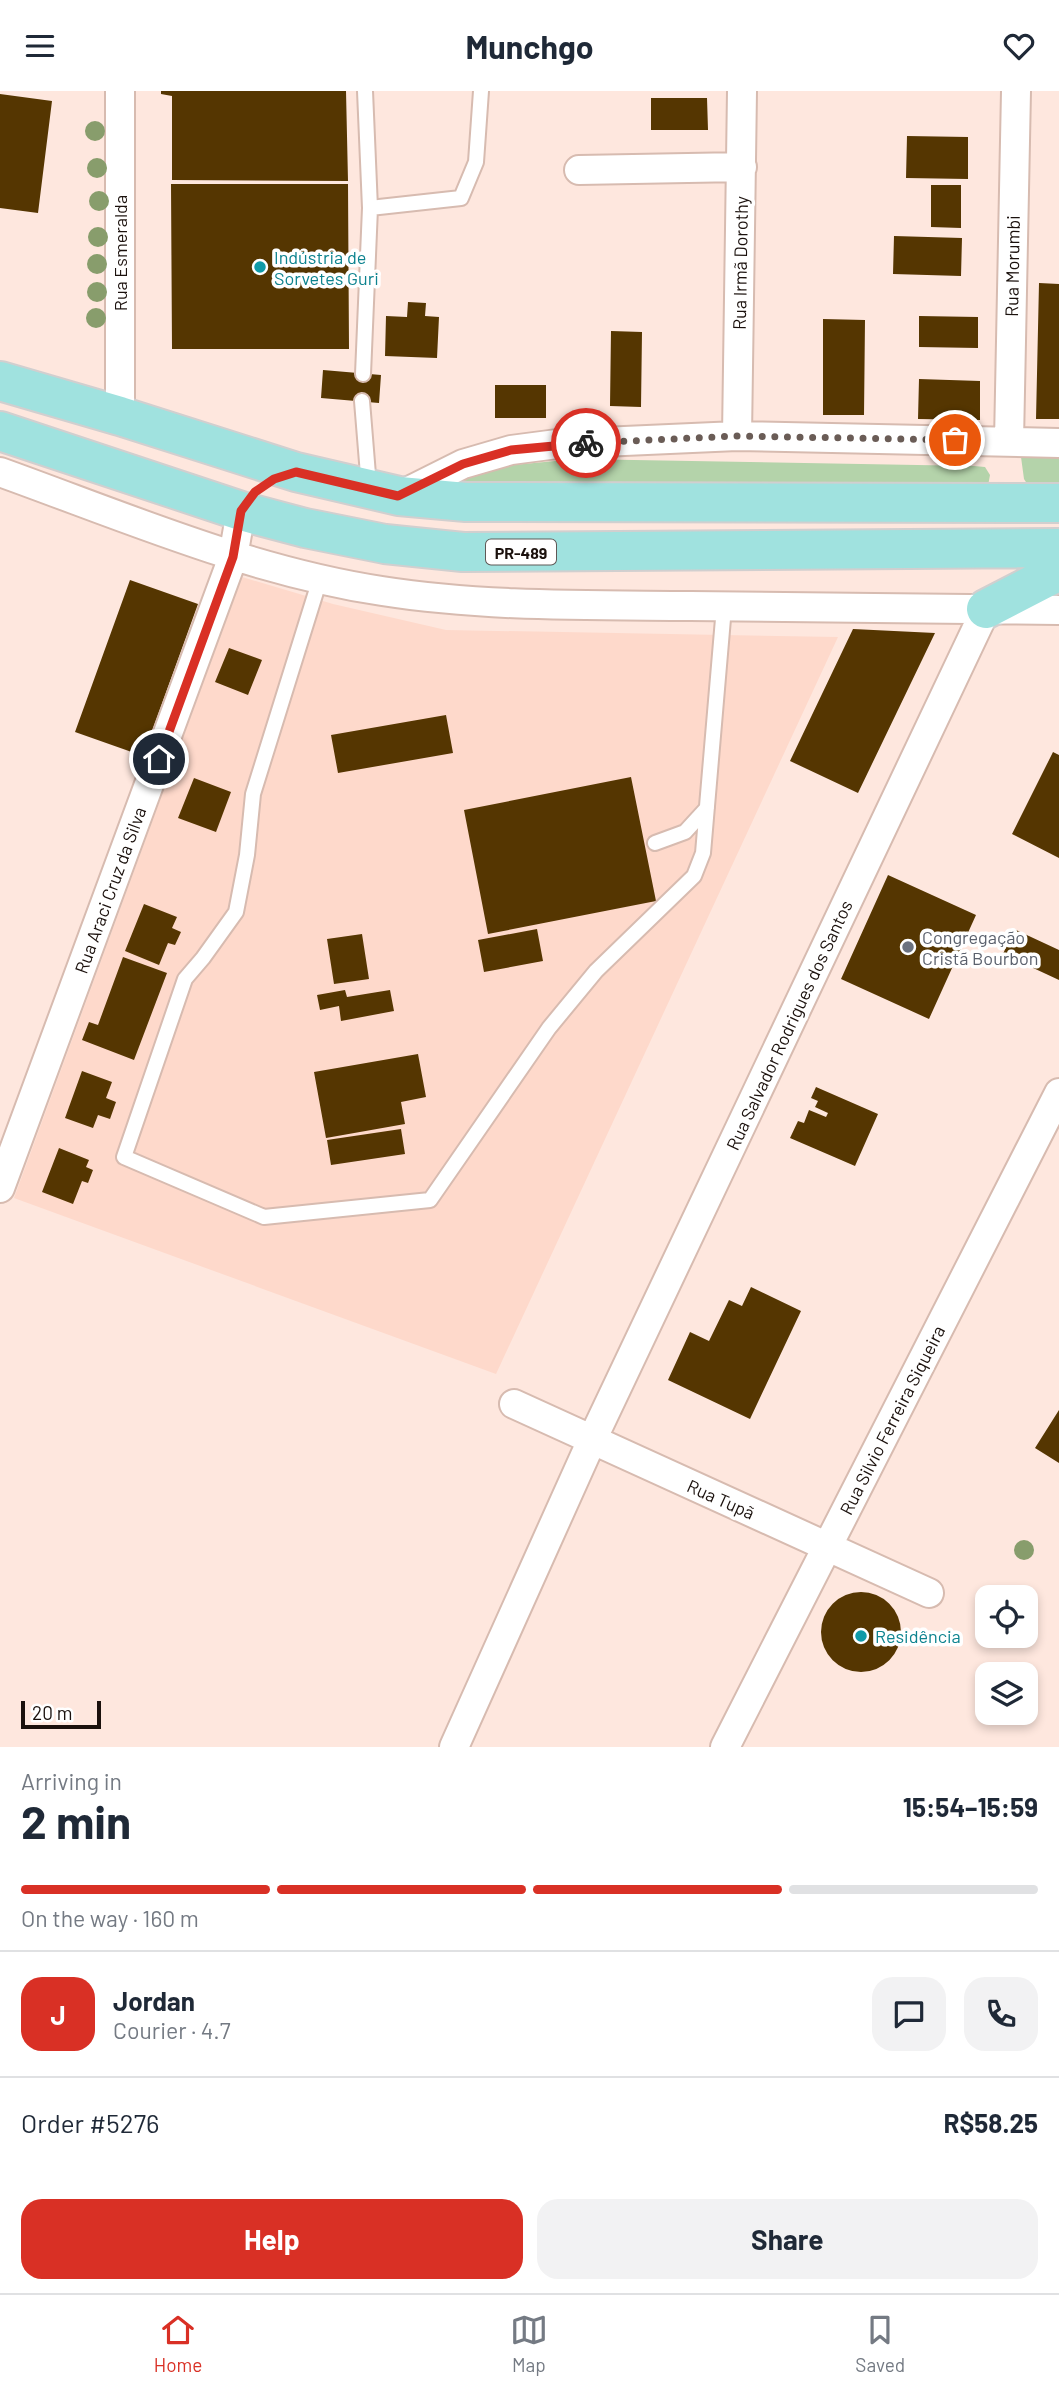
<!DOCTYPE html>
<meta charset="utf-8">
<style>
:root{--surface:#fff;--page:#f2f2f3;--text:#1f2937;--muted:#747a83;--line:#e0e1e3;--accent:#d93025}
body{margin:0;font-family:Barlow,sans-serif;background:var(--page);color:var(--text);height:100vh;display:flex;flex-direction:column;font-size:26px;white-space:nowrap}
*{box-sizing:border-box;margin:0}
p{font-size:23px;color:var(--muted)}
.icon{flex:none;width:38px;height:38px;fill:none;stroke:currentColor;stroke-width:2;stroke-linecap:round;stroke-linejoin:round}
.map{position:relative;height:1656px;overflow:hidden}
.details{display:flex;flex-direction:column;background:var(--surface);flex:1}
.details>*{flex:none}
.buttons{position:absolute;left:975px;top:1494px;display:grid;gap:14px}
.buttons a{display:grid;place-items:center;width:63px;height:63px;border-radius:14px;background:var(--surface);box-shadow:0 4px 10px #0003;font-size:35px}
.scale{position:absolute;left:21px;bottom:18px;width:80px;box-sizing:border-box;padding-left:7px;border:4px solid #1b110d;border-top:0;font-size:19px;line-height:24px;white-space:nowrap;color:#1b110d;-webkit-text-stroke:5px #fff;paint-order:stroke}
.pin{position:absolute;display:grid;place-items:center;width:60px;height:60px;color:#fff;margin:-30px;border:4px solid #fff;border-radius:50%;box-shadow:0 2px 7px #0007}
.courier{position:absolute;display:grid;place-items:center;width:70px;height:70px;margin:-35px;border:5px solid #d93025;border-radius:50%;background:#fff;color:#222;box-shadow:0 2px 9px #0007}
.overview em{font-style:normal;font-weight:700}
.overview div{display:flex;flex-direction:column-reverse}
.overview{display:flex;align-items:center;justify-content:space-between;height:119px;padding:0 21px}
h1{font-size:46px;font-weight:700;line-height:52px}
.bar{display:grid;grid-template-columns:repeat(4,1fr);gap:10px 7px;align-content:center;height:84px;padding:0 21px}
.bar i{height:9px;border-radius:5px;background:var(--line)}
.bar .selected{background:var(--accent)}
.bar p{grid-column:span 4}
.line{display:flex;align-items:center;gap:18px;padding:0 21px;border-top:2px solid var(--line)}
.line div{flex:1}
.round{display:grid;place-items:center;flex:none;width:74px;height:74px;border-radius:21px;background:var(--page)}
.primary-button{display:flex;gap:14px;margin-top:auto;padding:14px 21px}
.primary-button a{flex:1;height:80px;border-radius:21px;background:var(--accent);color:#fff;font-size:28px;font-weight:700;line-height:80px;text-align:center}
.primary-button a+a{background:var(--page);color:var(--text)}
header{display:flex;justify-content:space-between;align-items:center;height:91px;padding:0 21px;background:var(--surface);font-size:32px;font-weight:700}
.tabs{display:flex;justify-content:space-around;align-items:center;height:98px;border-top:2px solid var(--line);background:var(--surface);font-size:19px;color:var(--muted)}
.tabs a{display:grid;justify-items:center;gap:4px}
.tabs .selected{color:var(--accent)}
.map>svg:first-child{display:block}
.built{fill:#fed9cb}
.green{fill:#b4d3aa}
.building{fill:#553601}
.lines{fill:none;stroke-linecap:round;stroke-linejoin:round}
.lane-casing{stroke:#d7bbb0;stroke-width:18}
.street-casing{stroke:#d7bbb0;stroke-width:32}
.primary-casing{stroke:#d1cfcf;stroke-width:42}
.lane{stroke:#fff;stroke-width:14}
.street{stroke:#fff;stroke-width:28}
.primary{stroke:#a0e2df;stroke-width:38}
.tree{fill:#889d6c}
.done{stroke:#6a5c56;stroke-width:7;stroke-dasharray:0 12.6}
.route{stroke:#d93025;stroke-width:9}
.culture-dot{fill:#0f9aa8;stroke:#fff;stroke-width:2.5}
.worship-dot{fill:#6b7280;stroke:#fff;stroke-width:2.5}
.labels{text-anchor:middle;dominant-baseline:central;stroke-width:7;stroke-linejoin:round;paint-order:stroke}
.shield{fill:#fff;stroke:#5f5856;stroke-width:2}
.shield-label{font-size:16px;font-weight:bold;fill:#1b110d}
.street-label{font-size:18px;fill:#1b110d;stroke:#fff}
.culture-label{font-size:18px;fill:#0d838f;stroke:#fff;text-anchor:start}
.worship-label{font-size:18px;fill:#5b616d;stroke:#fff;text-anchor:start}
</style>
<header><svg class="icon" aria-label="menu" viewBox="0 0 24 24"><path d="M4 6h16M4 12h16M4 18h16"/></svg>Munchgo<svg class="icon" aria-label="heart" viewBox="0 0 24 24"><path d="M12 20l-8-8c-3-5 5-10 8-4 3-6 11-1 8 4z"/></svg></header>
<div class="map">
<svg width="1059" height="1656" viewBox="0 0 1059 1656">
<rect width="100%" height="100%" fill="#fee7de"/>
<path class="built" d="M242 486 333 513 446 539 838 546 496 1283 14 1107Z"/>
<path class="green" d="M1021 366 1059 367V406L1033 402 1024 388Z
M576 368 974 375 985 376 990 384 987 400H432L471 378Z"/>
<path class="building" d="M161 0H346L348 90 172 89V5L161 3Z
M0 3 52 10 38 122 0 117Z
M651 7H707L708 39H651Z
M907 45 968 46V88L906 87Z
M171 93H348L349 258H172Z
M931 94H961V137L931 136Z
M894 145 962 147 961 185 893 183Z
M1039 192 1059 193V328H1036Z
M408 211 426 212 425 225 439 226 437 267 385 265 386 225 407 226Z
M919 225 978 226V257L919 256Z
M823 228 865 229 864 324H823Z
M611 240 642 241 641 316 610 315Z
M323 279 381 284 379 312 321 307Z
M919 288 980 290V329L918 328Z
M495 294H546V327H495Z
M130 489 198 513 143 665 75 641Z
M853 538 935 542 858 702 790 670Z
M229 557 262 569 248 604 215 591Z
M446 624 453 662 338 682 331 644Z
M1053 661 1059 664V767L1012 743Z
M631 686 656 810 488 843 464 719Z
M194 687 231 701 216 741 178 727Z
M888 784 976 824 929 928 841 888Z
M144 813 177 826 172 837 181 841 175 854 168 852 159 874 125 860Z
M537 838 543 870 484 881 478 849Z
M1014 838 1059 859V889L1003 863Z
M362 843 369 888 334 893 327 848Z
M123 866 167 882 134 969 82 949 89 931 98 934Z
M345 899 347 906 390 899 394 920 341 930 339 915 320 919 317 904Z
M418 963 426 1006 401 1011 405 1033 326 1047 314 981Z
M82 980 112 991 106 1007 116 1011 110 1028 98 1024 93 1037 65 1027Z
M816 996 878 1023 855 1075 790 1047 798 1030 804 1032 809 1019 826 1026 828 1022 815 1016 818 1010 811 1007Z
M401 1038 405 1063 331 1074 327 1049Z
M59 1057 89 1069 86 1076 93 1079 88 1092 82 1090 73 1113 42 1101Z
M751 1196 801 1220 750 1328 668 1289 690 1241 709 1250 729 1209 742 1215Z
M1059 1319V1372L1035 1357Z
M821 1541a40 40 0 1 1 80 0a40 40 0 1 1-80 0Z"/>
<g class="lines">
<g class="lane-casing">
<path id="lane" d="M370 117 461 107 476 71 481 0
M363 283 370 117 365 0
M362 310 369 396
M320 488 253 703 247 764 236 821 203 867 185 888 124 1066 264 1126 430 1109 549 937 596 880 694 785 703 762 724 516
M655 752 685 741 707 717"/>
</g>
<g class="street-casing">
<path id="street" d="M120 0V325
M579 79 742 76
M737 345 742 0
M1009 350 1016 0
M0 381C125 426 250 480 382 500 484 516 588 514 690 515 813 516 936 518 1059 519
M399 405 463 373 511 359 557 353 737 345 1059 352
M0 1097 233 466 241 420
M514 1313 929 1502
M454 1656 592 1349 986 518
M725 1656 1059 1002"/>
</g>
<g class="primary-casing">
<path id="primary" d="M0 290 120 325 296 381 399 405 466 411 1059 412
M0 340 241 420 305 437 385 453 463 461 1059 457
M986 518 1059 480"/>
</g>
<use href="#lane" class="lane"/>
<use href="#street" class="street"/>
<use href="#primary" class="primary"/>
</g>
<g class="tree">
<circle cx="95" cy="40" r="10"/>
<circle cx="97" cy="77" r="10"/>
<circle cx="99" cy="110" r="10"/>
<circle cx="98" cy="146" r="10"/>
<circle cx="97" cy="173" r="10"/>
<circle cx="97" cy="201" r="10"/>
<circle cx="96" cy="227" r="10"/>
<circle cx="1024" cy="1459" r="10"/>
</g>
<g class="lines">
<path class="done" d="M586 352 737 345 955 349"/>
<path class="route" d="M159 668 233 466 241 420 255 401 274 388 296 381 398 405 463 373 511 359 586 352"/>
</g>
<g class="culture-dot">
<circle cx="260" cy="176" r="7"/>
<circle cx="861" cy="1545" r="7"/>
</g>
<circle class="worship-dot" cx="908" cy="856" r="7"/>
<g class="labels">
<rect class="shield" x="486" y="448.5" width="70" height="25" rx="5"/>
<g class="shield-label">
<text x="521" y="461">PR-489</text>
</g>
<g class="street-label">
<text transform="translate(120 162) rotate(-90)">Rua Esmeralda</text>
<text transform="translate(740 172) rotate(-89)">Rua Irmã Dorothy</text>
<text transform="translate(1012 175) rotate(-89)">Rua Morumbi</text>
<text transform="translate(110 799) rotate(-70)">Rua Araci Cruz da Silva</text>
<text transform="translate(789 934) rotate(-65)">Rua Salvador Rodrigues dos Santos</text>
<text transform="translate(892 1329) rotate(-63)">Rua Silvio Ferreira Siqueira</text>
<text transform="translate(721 1408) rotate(24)">Rua Tupã</text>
</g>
<g class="culture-label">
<text x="274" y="166">Indústria de<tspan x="274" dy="21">Sorvetes Guri</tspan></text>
<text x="875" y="1545">Residência</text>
</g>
<g class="worship-label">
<text x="922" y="846">Congregação<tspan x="922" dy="21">Cristã Bourbon</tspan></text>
</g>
</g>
</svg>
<div class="buttons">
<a><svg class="icon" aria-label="locate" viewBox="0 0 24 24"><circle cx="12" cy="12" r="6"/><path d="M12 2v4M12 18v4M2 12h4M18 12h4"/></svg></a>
<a><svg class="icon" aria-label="layers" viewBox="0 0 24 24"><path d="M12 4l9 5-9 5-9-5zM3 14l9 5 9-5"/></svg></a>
</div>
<div class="scale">20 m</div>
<div class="pin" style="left:955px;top:349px;background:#ea580c"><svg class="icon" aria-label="bag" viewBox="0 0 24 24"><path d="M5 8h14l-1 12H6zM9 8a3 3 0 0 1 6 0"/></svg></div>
<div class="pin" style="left:159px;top:668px;background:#1f2937"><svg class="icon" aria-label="home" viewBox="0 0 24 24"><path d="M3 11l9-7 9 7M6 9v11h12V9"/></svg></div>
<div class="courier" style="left:586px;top:352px"><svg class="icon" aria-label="bike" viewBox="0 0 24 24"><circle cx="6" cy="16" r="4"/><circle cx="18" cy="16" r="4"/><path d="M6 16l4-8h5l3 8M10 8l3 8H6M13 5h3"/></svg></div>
</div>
<section class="details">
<div class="overview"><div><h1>2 min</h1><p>Arriving in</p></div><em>15:54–15:59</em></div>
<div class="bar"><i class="selected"></i><i class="selected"></i><i class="selected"></i><i></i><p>On the way · 160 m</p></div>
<div class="line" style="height:126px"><b class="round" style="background:var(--accent);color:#fff">J</b><div><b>Jordan</b><p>Courier · 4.7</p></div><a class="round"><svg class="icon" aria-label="chat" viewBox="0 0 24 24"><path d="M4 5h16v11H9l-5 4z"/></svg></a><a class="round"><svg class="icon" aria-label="phone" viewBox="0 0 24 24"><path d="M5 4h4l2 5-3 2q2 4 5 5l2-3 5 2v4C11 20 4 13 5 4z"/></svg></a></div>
<div class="line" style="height:91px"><div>Order #5276</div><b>R$58.25</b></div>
<div class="primary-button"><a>Help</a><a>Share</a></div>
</section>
<nav class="tabs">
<a class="selected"><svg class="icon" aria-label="home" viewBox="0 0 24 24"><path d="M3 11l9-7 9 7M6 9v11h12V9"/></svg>Home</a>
<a><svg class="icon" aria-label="map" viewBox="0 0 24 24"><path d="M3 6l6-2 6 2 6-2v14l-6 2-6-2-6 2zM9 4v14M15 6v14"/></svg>Map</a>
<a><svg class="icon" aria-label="saved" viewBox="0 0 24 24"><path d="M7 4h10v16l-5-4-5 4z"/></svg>Saved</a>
</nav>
